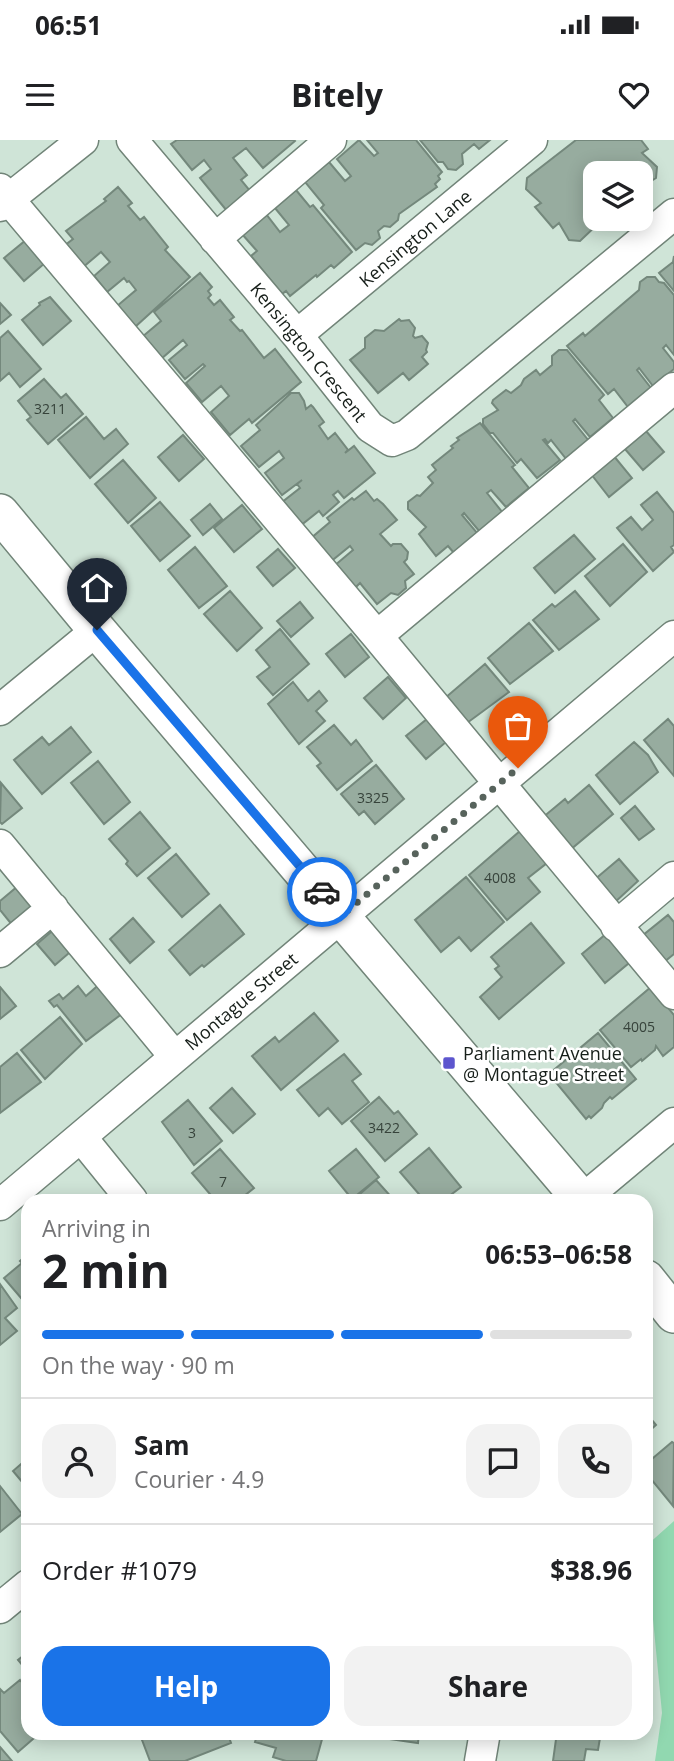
<!DOCTYPE html>
<meta charset="utf-8">
<style>
:root{--surface:#fff;--page:#f2f2f2;--text:#202124;--muted:#757577;--line:#e0e0e0;--accent:#1a73e8}
body{margin:0;font-family:"Open Sans",sans-serif;background:var(--page);color:var(--text);height:100vh;display:flex;flex-direction:column;font-size:26px;white-space:nowrap}
*{box-sizing:border-box;margin:0}
p{font-size:23px;color:var(--muted)}
.icon{flex:none;width:38px;height:38px;fill:none;stroke:currentColor;stroke-width:2;stroke-linecap:round;stroke-linejoin:round}
.map{position:relative;flex:1;overflow:hidden}
.drawer{position:absolute;left:21px;top:1054px;width:632px;height:546px;display:flex;flex-direction:column;background:var(--surface);border-radius:21px;box-shadow:0 4px 18px #0003}
.drawer>*{flex:none}
.tools{position:absolute;left:583px;top:21px;display:grid;gap:14px}
.tools a{display:grid;place-items:center;width:70px;height:70px;border-radius:14px;background:var(--surface);box-shadow:0 4px 18px #0003;font-size:35px}
.pin{position:absolute;display:grid;place-items:center;width:60px;height:60px;color:#fff;margin:-72px -30px;border-radius:50% 50% 50% 0;rotate:-45deg;box-shadow:0 0 7px #0007}
.pin .icon{rotate:45deg}
.courier{position:absolute;display:grid;place-items:center;width:70px;height:70px;margin:-35px;border:5px solid #1a73e8;border-radius:50%;background:#fff;color:#222;box-shadow:0 2px 9px #0007}
.headline em{font-style:normal;font-weight:700}
.headline div{display:flex;flex-direction:column-reverse}
.headline{display:flex;align-items:center;justify-content:space-between;height:119px;padding:0 21px}
h1{font-size:46px;font-weight:700;line-height:52px}
.bar{display:grid;grid-template-columns:repeat(4,1fr);gap:10px 7px;align-content:center;height:84px;padding:0 21px}
.bar i{height:9px;border-radius:5px;background:var(--line)}
.bar .current{background:var(--accent)}
.bar p{grid-column:span 4}
.line{display:flex;align-items:center;gap:18px;padding:0 21px;border-top:2px solid var(--line)}
.line div{flex:1}
.round{display:grid;place-items:center;flex:none;width:74px;height:74px;border-radius:21px;background:var(--page)}
.cta{display:flex;gap:14px;margin-top:auto;padding:14px 21px}
.cta a{flex:1;height:80px;border-radius:21px;background:var(--accent);color:#fff;font-size:28px;font-weight:700;line-height:80px;text-align:center}
.cta a+a{background:var(--page);color:var(--text)}
.status{display:flex;justify-content:space-between;align-items:center;height:49px;padding:0 35px;background:var(--surface);direction:ltr}
.status svg{height:19px;fill:currentColor}
header{display:flex;justify-content:space-between;align-items:center;height:91px;padding:0 21px;background:var(--surface);font-size:32px;font-weight:700}
.map>svg:first-child{display:block}
.green{fill:#91d8b0}
.building{fill:#97ac9f;stroke:#74887c;stroke-width:2}
.lines{fill:none;stroke-linecap:round;stroke-linejoin:round}
.minor-casing{stroke:#718478;stroke-width:33}
.major-casing{stroke:#718478;stroke-width:40}
.minor{stroke:#fff;stroke-width:30}
.major{stroke:#fff;stroke-width:37}
.done{stroke:#57635c;stroke-width:7;stroke-dasharray:0 12.6}
.route{stroke:#1a73e8;stroke-width:9}
.poi-dot{fill:#5d56ce;stroke:#fff;stroke-width:2.5}
.labels{text-anchor:middle;dominant-baseline:central;stroke-width:5;stroke-linejoin:round;paint-order:stroke}
.number-label{font-size:14px;fill:#36423a}
.street-label{font-size:18px;fill:#161e19;stroke:#fff}
.poi-label{font-size:18px;fill:#161e19;stroke:#fff;text-anchor:start}
</style>
<div class="status"><b>06:51</b><svg viewBox="0 0 49 12"><path d="M0 12V9h3v3zM5 12V6h3v6zM10 12V3h3v9zM15 12V0h3v12zM26 1h20v11H26zM47 4h2v5h-2z"/></svg></div>
<header><svg class="icon" aria-label="menu" viewBox="0 0 24 24"><path d="M4 6h16M4 12h16M4 18h16"/></svg>Bitely<svg class="icon" aria-label="heart" viewBox="0 0 24 24"><path d="M12 20l-8-8c-3-5 5-10 8-4 3-6 11-1 8 4z"/></svg></header>
<div class="map">
<svg width="674" height="1621" viewBox="0 0 674 1621">
<rect width="100%" height="100%" fill="#cfe4d7"/>
<path class="green" d="M674 1381V1621H655L662 1573 646 1406Z"/>
<path class="building" d="M177 0H294L295 1 263 28 246 8 233 18 247 35 241 40 251 52 227 71 200 38 211 29 204 20 192 30 171 4Z
M359 0 374 16 378 13 367 0H416L442 32 438 36 440 39 435 44 437 47 399 74 398 80 390 87 384 86 378 91 380 98 372 105 365 103 356 110 321 68 324 65 305 42 329 22 345 41 351 36 337 19Z
M420 0H490L479 9 474 4 462 14 463 24 456 30 448 29 443 22H438Z
M576 0H641L648 9 642 13 657 27 656 38 640 48V33H595V79H616L606 87 601 81 580 101 569 100 559 83 553 88 535 67 541 63 526 49 527 38Z
M118 47 132 63 128 66 140 80 144 77 168 107 165 110 190 137 135 187 117 166 136 150 129 141 127 142 124 138 107 152 94 136 110 122 101 112 82 128 64 106 73 99 66 91 106 61 104 59Z
M296 50 310 67 313 65 352 112 334 128 331 125 317 137 316 135 290 156 286 151 282 154 251 116 257 111 242 94 266 74 280 92 289 85 275 68Z
M26 100 45 123 24 141 4 118Z
M674 116V151L659 133 673 122Z
M200 133 212 147 208 151 211 155 208 158 214 165 220 160 234 177 230 180 240 191 242 190 264 218 275 209 301 242 252 283 249 279 230 295 211 272 229 256 221 246 202 262 186 243 205 226 203 224 185 239 169 220 187 205 183 200 161 219 142 197 161 181 154 172Z
M647 137H655L659 142 664 143 674 155V215L666 205 663 208 674 222V229L653 246 639 228 637 230 651 248 628 267 614 249 608 254 567 206 583 193 585 196 639 150 640 142Z
M50 157 71 181 43 205 22 180 40 165 39 163Z
M0 163 11 175 0 184Z
M399 179 401 181 409 180 415 188 413 196 415 198 422 196 428 203 426 210 427 212 422 217 428 224 409 240 403 233 378 253 350 220 365 208V198L375 190 384 191Z
M8 191 41 229 20 247 9 233 0 241V198Z
M559 210H567L604 255 599 260 613 278 590 297 575 279 573 281 589 301 567 320 551 300 548 303 545 299 543 300 560 320 537 338 521 319 517 323 493 293H490L483 284V279L498 270 492 263 493 260 506 250 511 253 521 245 524 239 536 230 540 235 552 225V216Z
M44 239 61 258 66 254 83 274 48 304 27 280 31 277 18 261Z
M291 253H299L304 261 306 269 311 265 313 267 324 282 319 286 328 299 335 293 348 310 345 313 354 306 375 333 344 358 338 351 333 355 339 362 323 376 319 371 300 386 281 363 300 348 297 344 302 340 282 355 265 333 284 318 279 311 259 327 241 306 260 290 256 285Z
M86 277 104 299 116 289 128 304 90 338 58 300Z
M480 283 515 325 512 327 529 348 506 367 491 350 487 353 503 373 480 392 464 373 462 375 478 394 454 413 448 406 436 416 419 394 426 387 408 369V362L417 355 420 356 433 343 428 337 436 330 432 325 453 308 451 306 459 300 457 298Z
M646 291 664 312 643 330 625 309Z
M183 295 204 319 179 341 158 317Z
M613 315 632 338 609 357 591 334Z
M123 320 156 358 128 383 95 344Z
M366 351 374 361 377 359 383 364 397 380 380 394 391 406 393 404H401L408 412 407 419 404 422 414 434 405 441 406 448 398 455 391 453 377 464 360 443 354 449 334 426 353 410 350 406 329 423 310 399 330 382 327 378 352 358 354 360Z
M657 352 674 373V405L671 407 674 412 653 431 617 388 631 377 642 390 653 380 641 365Z
M160 362 190 396 160 421 131 386Z
M210 364 222 379 203 395 191 380Z
M242 365 262 389 234 412 214 388Z
M574 395 595 419 555 453 534 428Z
M623 404 647 432 610 466 585 436Z
M195 407 227 446 199 468 168 430Z
M278 409 295 428 273 446 257 427Z
M230 451 262 488 237 511 204 474Z
M575 451 599 479 559 510 533 480 552 464 555 467Z
M300 462 313 478 291 497 277 481Z
M529 483 553 511 510 544 488 518Z
M280 489 309 524 273 555 257 537 270 527 256 510Z
M351 494 369 517 345 537 326 514Z
M485 524 509 552 467 583 445 558Z
M388 537 406 558 383 579 364 558Z
M293 542 308 561 319 551 327 561 316 571 325 581 299 604 268 564Z
M427 579 446 602 426 619 406 596Z
M668 579 674 586V636L644 600Z
M334 585 351 605 356 600 372 621 337 650 317 626 321 623 307 607Z
M71 587 91 612 42 654 14 620 42 597 49 605Z
M634 602 648 615 658 632 620 664 596 635Z
M98 621 130 662 104 684 71 643Z
M376 625 404 659 375 684 364 671 359 675 341 654Z
M1 643 22 668 2 684 0 682Z
M589 645 613 674 570 710 542 678 565 659 568 663Z
M635 666 654 689 639 700 621 678Z
M140 672 170 708 137 736 126 724 128 721 109 699Z
M520 691 547 723 528 738 540 752 507 780 469 735Z
M176 714 209 754 182 777 148 738Z
M619 719 638 741 614 763 594 740Z
M466 737 504 782 471 811 459 797 441 812 415 780Z
M18 746 36 767 13 786 0 770V761Z
M220 765 244 794 204 827 202 825 190 835 169 810Z
M668 775 674 782V814L664 822 642 796Z
M133 778 154 802 130 823 110 799Z
M531 783 564 823 499 879 480 857 502 837 495 829 499 826 491 817Z
M58 786 76 807 55 825 37 804Z
M606 794 629 823 605 843 582 814Z
M103 841 127 870 86 901 57 865 54 867 49 861 59 854 63 859 78 846 86 856Z
M0 847 16 866 0 879Z
M651 847 674 875V907L663 916 656 906 655 910 642 921 641 919 631 927 600 890Z
M314 873 338 901 281 950 252 916 275 897 279 902Z
M60 877 82 904 45 939 21 910Z
M598 893 636 939 612 959 610 957 604 963 602 968 591 978 589 976 586 979 549 934Z
M17 913 41 942 0 973V927Z
M344 914 361 934 352 941 369 962 342 984 328 968 319 976 297 950Z
M232 948 255 974 233 993 210 968Z
M379 957 394 974 398 971 417 994 385 1021 351 981Z
M188 960 222 1001 194 1025 162 982Z
M429 1008 461 1047 444 1060H424L400 1032Z
M220 1009 254 1048 239 1060H215L192 1033Z
M356 1009 379 1037 352 1059 329 1031Z
M376 1040 394 1060H353Z
M28 1114V1165H27L4 1138 22 1123 20 1121Z
M0 1144 17 1168 5 1178 17 1191 0 1205Z
M646 1273 656 1285 646 1294Z
M672 1302 674 1303 673 1366 646 1333V1324Z
M28 1318V1349L13 1331Z
M0 1346 22 1374 0 1392Z
M28 1512V1532L18 1520Z
M20 1540 28 1550V1592H41L18 1612 0 1591V1549L4 1553Z
M139 1592H227L231 1603 185 1621H150Z
M258 1592H324L316 1621H286L273 1617 276 1608 255 1602Z
M376 1592H419L418 1603 375 1597Z
M557 1592H601L598 1610 586 1609 584 1621H553Z
M0 1607 12 1621H0Z"/>
<g class="lines">
<g class="minor-casing">
<path id="minor" d="M132 0 297 195 370 287 392 301 407 295 674 74
M0 49 377 496 674 854
M0 66 83 0
M215 99 331 0
M297 195 532 0
M377 496 674 248
M0 570 97 490
M0 705 175 917
M616 786 674 737
M0 812 53 768
M81 997 132 1060
M582 1060 674 983
M0 1065 674 496
M0 1468 28 1445
M480 1621 485 1592"/>
</g>
<g class="major-casing">
<path id="major" d="M0 373 97 490 582 1060
M646 1139 674 1174"/>
</g>
<use href="#minor" class="minor"/>
<use href="#major" class="major"/>
</g>
<g class="lines">
<path class="done" d="M322 752 342 775 518 628"/>
<path class="route" d="M97 490 322 752"/>
</g>
<rect class="poi-dot" x="442" y="916" width="14" height="14" rx="3.5"/>
<g class="labels">
<g class="number-label">
<text x="50" y="268">3211</text>
<text x="373" y="657">3325</text>
<text x="500" y="737">4008</text>
<text x="639" y="886">4005</text>
<text x="384" y="987">3422</text>
<text x="192" y="992">3</text>
<text x="223" y="1041">7</text>
</g>
<g class="street-label">
<text transform="translate(415 98) rotate(-40)">Kensington Lane</text>
<text transform="translate(309 212) rotate(51)">Kensington Crescent</text>
<text transform="translate(241 861) rotate(-40)">Montague Street</text>
</g>
<g class="poi-label">
<text x="463" y="913">Parliament Avenue<tspan x="463" dy="21">@ Montague Street</tspan></text>
</g>
</g>
</svg>
<div class="tools">
<a><svg class="icon" aria-label="layers" viewBox="0 0 24 24"><path d="M12 4l9 5-9 5-9-5zM3 14l9 5 9-5"/></svg></a>
</div>
<div class="pin" style="left:518px;top:628px;background:#ea580c"><svg class="icon" aria-label="bag" viewBox="0 0 24 24"><path d="M5 8h14l-1 12H6zM9 8a3 3 0 0 1 6 0"/></svg></div>
<div class="pin" style="left:97px;top:490px;background:#1f2937"><svg class="icon" aria-label="home" viewBox="0 0 24 24"><path d="M3 11l9-7 9 7M6 9v11h12V9"/></svg></div>
<div class="courier" style="left:322px;top:752px"><svg class="icon" aria-label="car" viewBox="0 0 24 24"><path d="M5 17H2v-5l4-1 3-4h7l3 4 3 1v5h-3M9 17h6M6 11h13"/><circle cx="7" cy="17" r="2"/><circle cx="17" cy="17" r="2"/></svg></div>
<section class="drawer">
<div class="headline"><div><h1>2 min</h1><p>Arriving in</p></div><em>06:53–06:58</em></div>
<div class="bar"><i class="current"></i><i class="current"></i><i class="current"></i><i></i><p>On the way · 90 m</p></div>
<div class="line" style="height:126px"><a class="round"><svg class="icon" aria-label="person" viewBox="0 0 24 24"><circle cx="12" cy="8" r="4"/><path d="M4 21q1-7 8-7t8 7"/></svg></a><div><b>Sam</b><p>Courier · 4.9</p></div><a class="round"><svg class="icon" aria-label="chat" viewBox="0 0 24 24"><path d="M4 5h16v11H9l-5 4z"/></svg></a><a class="round"><svg class="icon" aria-label="phone" viewBox="0 0 24 24"><path d="M5 4h4l2 5-3 2q2 4 5 5l2-3 5 2v4C11 20 4 13 5 4z"/></svg></a></div>
<div class="line" style="height:91px"><div>Order #1079</div><b>$38.96</b></div>
<div class="cta"><a>Help</a><a>Share</a></div>
</section>
</div>
